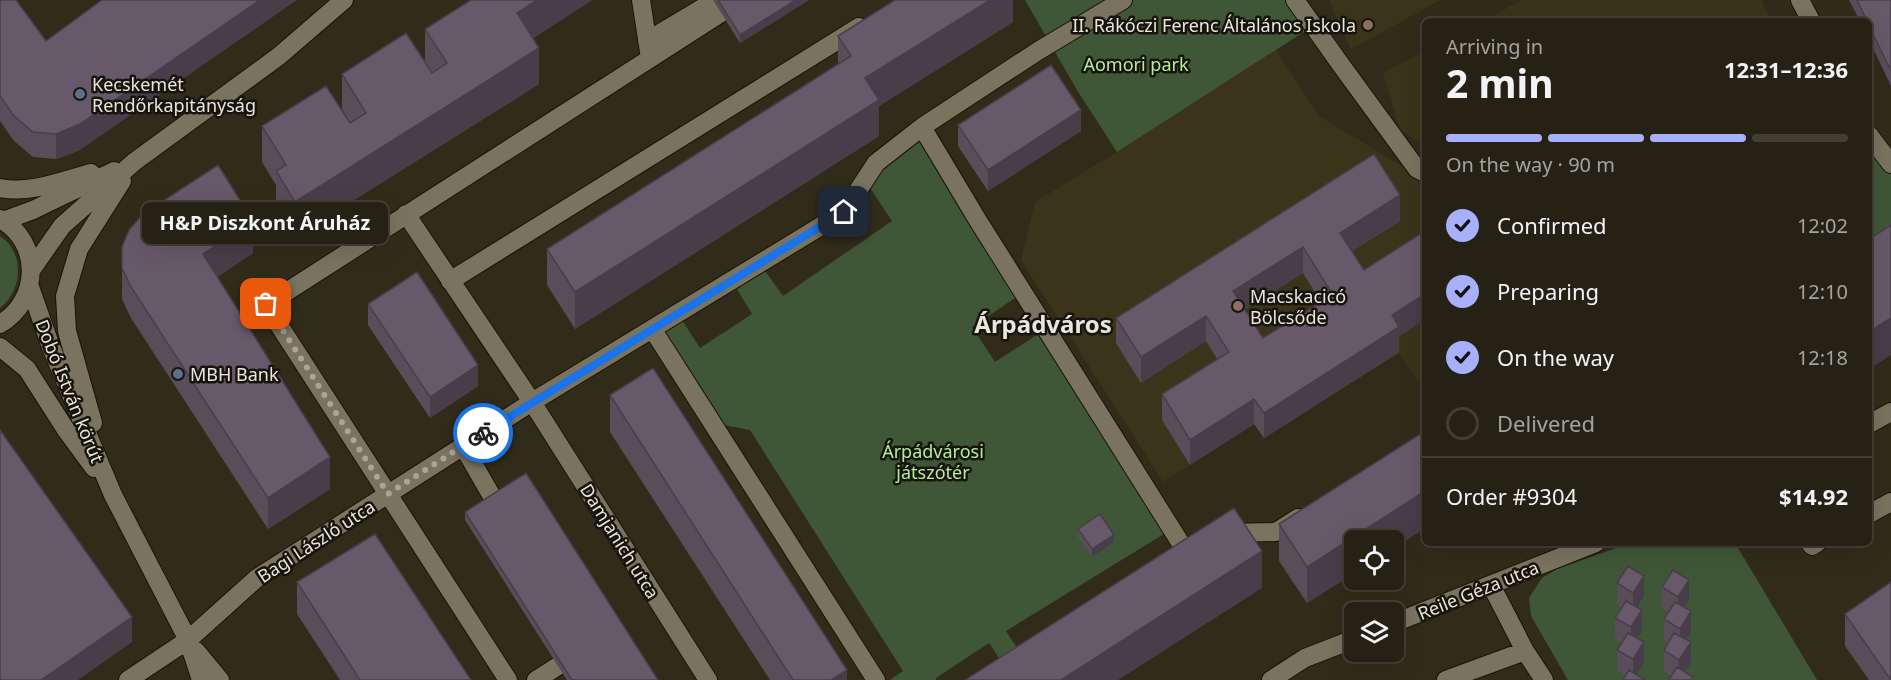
<!DOCTYPE html>
<meta charset="utf-8">
<style>
:root{--surface:#252114;--page:#2d291d;--text:#f1f3f6;--muted:#a3a3a0;--line:#423e34;--accent:#a8b0fc}
body{margin:0;font-family:"Noto Sans",sans-serif;background:var(--page);color:var(--text);height:100vh;display:flex;flex-direction:column;font-size:22px;white-space:nowrap}
*{box-sizing:border-box;margin:0}
p{font-size:20px;color:var(--muted)}
.icon{flex:none;width:33px;height:33px;fill:none;stroke:currentColor;stroke-width:2;stroke-linecap:round;stroke-linejoin:round}
.map{position:relative;flex:1;overflow:hidden}
.drawer{position:absolute;left:1422px;top:18px;width:450px;height:528px;display:flex;flex-direction:column;background:var(--surface);border-radius:9px;box-shadow:0 6px 24px #0002,0 0 0 2px var(--line)}
.drawer>*{flex:none}
.fabs{position:absolute;left:1344px;top:530px;display:grid;gap:12px}
.fabs a{display:grid;place-items:center;width:60px;height:60px;border-radius:9px;background:var(--surface);box-shadow:0 6px 24px #0002,0 0 0 2px var(--line);font-size:30px}
.pin{position:absolute;display:grid;place-items:center;width:51px;height:51px;color:#fff;margin:-26px;border-radius:12px;box-shadow:0 3px 9px #0006}
.courier{position:absolute;display:grid;place-items:center;width:60px;height:60px;margin:-30px;border:4px solid #1a73e8;border-radius:50%;background:#fff;color:#222;box-shadow:0 2px 8px #0007}
.bubble{position:absolute;height:42px;border-radius:9px;background:var(--surface);box-shadow:0 6px 24px #0002,0 0 0 2px var(--line);font-size:20px;font-weight:700;line-height:42px;text-align:center}
.headline em{font-style:normal;font-weight:700}
.headline div{display:flex;flex-direction:column-reverse}
.headline{display:flex;align-items:center;justify-content:space-between;height:102px;padding:0 24px}
h1{font-size:39px;font-weight:700;line-height:45px}
.bar{display:grid;grid-template-columns:repeat(4,1fr);gap:9px 6px;align-content:center;height:72px;padding:0 24px}
.bar i{height:8px;border-radius:4px;background:var(--line)}
.bar .current{background:var(--accent)}
.bar p{grid-column:span 4}
.line{display:flex;align-items:center;gap:15px;padding:0 24px;border-top:2px solid var(--line)}
.line div{flex:1}
ol{padding:0 24px;list-style:none}
li{display:flex;align-items:center;gap:18px;height:66px}
li p{margin-inline-start:auto}
li .icon{padding:6px;border-radius:50%;background:var(--accent);color:#111;stroke-width:4}
li:last-child{color:var(--muted)}
li i{width:33px;height:33px;border:3px solid var(--line);border-radius:50%}
.map>svg:first-child{display:block}
.built{fill:#3b341b}
.green{fill:#405737}
.lines{fill:none;stroke-linecap:round;stroke-linejoin:round}
.minor-casing{stroke:#191404;stroke-width:20}
.minor{stroke:#79735f;stroke-width:18}
.wall{fill:#594d5a;fill-rule:evenodd}
.shaded-wall{fill:#483e4a}
.building{fill:#675969;stroke:#483e4a;stroke-width:1.5;fill-rule:evenodd}
.done{stroke:#a9a597;stroke-width:6;stroke-dasharray:0 10.8}
.route{stroke:#1a73e8;stroke-width:8}
.education-dot{fill:#8d6e63;stroke:#16140c;stroke-width:2}
.service-dot{fill:#5c6f8a;stroke:#16140c;stroke-width:2}
.labels{text-anchor:middle;dominant-baseline:central;stroke-width:5;stroke-linejoin:round;paint-order:stroke}
.poi-label{font-size:18px;fill:#e9e6db;stroke:#16140c;text-anchor:start}
.park-label{font-size:18px;fill:#b3ed9b;stroke:#16140c}
.street-label{font-size:18px;fill:#e9e6db;stroke:#16140c}
.district-label{font-size:24px;font-weight:bold;fill:#e9e6db;stroke:#16140c}
</style>
<div class="map">
<svg width="1891" height="680" viewBox="0 0 1891 680">
<rect width="100%" height="100%" fill="#312c1a"/>
<path class="built" d="M1329 0H1441L1351 49Z
M1522 0H1761L1771 21H1483Z
M1276 50 1319 116 1425 180V393L1399 353 1264 438 1254 424 1163 482 1021 260 1035 202 1117 152Z
M1425 51V146L1400 130 1383 73Z"/>
<path class="green" d="M1025 0H1295L1313 26 1117 152 1077 90Z
M922 127 1024 292 972 327 995 362 1046 329 1172 529 1006 631 1019 651 1001 661 989 643 936 678V680H890L903 671 750 430 713 423 653 330 678 314 700 348 752 314 732 281 760 264 783 296 892 221 865 180Z
M1869 135 1891 164V228L1869 241Z
M0 236C25 253 23 290 0 308Z
M1631 543H1735L1817 680H1568L1531 616 1529 598 1542 578 1557 569Z"/>
<g class="lines">
<g class="minor-casing">
<path id="minor" d="M641 0 649 52
M1295 0 1341 65 1417 169 1425 173
M1800 0 1811 21
M647 41 714 1
M922 127 977 219 1183 547
M1869 135 1891 164
M0 188C30 194 62 181 91 173
M406 214 532 402 708 680
M0 219C42 242 40 301 0 324
M3 221 33 210 114 171
M32 269 62 226 134 162 279 56 344 0
M450 281 859 27
M30 287 51 347 113 495 188 640 201 680
M653 330 876 680
M0 347 27 369 66 430 94 468
M93 423 67 331 65 296 79 249 122 181
M1869 424 1891 412
M463 446 494 500
M1869 514 1891 502
M1228 533 1276 532 1298 518
M1810 543 1812 546 1817 543
M1491 585 1525 651 1544 680
M1394 623 1596 543
M196 651 220 680
M128 680 188 640 257 578 532 402 844 212 876 163 922 127 1038 51 1123 0
M508 680 266 305 721 13
M536 680 558 666
M1271 680 1305 658 1354 639
M1446 680 1525 651"/>
</g>
<use href="#minor" class="minor"/>
</g>
<path class="wall" d="M0 0 80 150 56 159 33 157 14 141 0 121Z
M592 0 533 38 539 84 295 237 276 207V185L262 162V126L350 123 342 109V74L425 63V29Z
M713 0H809L740 43Z
M1013 0V22L879 106V136L575 329 547 285V249L838 65V36Z
M1849 0H1891V86L1869 40V21H1860Z
M958 125 1081 131 988 191 958 146Z
M1374 154 1400 221 1352 251 1399 336V352L1264 438 1254 424 1190 465 1162 420V394L1217 359 1206 341 1141 383 1116 343V318ZM1303 273 1321 302 1263 338 1245 309Z
M122 247 253 253 217 277 330 489 268 529 131 318 122 299Z
M368 304 478 386 430 418 368 325Z
M610 395 847 680H770L610 432Z
M1425 431V528L1307 603 1279 561V524Z
M465 512 658 680H567L465 520Z
M1078 529 1114 542 1092 557 1078 537Z
M297 582 471 680H340L297 614Z
M1617 583 1644 596 1637 607 1642 631 1637 638 1644 663 1636 675 1626 676 1617 671V650L1622 643 1615 639V618L1622 607 1617 604Z
M1662 587 1689 600 1684 608 1691 632 1686 640 1691 663 1685 672 1693 680 1671 676 1664 671V650L1668 643 1664 640V619L1669 612 1662 608Z
M1845 614 1891 680H1869L1845 646Z"/>
<path class="shaded-wall" d="M260 0H297L80 150 56 159V134Z
M537 0H592L517 49V13Z
M796 0H809L740 43V35Z
M990 0H1013V22L879 106V136L575 329V292L865 78Z
M539 48V84L295 237V202Z
M1081 110V131L988 191V170Z
M1400 195V221L1340 258V233Z
M253 221V253L203 286V254Z
M1303 247V273L1233 316V291Z
M1425 294V320L1399 336V352L1264 438V413L1392 315Z
M1206 316V341L1141 383V357Z
M1891 318V355L1869 369V332Z
M478 365V386L430 418V397Z
M1254 399V424L1190 465V440Z
M330 457V489L268 529V498Z
M1425 491V528L1394 548V540H1354V573L1307 603V567Z
M1114 535V542L1092 557V549Z
M1262 551V588L1118 680H1061Z
M1644 576V596L1633 614V593Z
M1689 580V600L1678 618V597Z
M1642 610V631L1631 648V627Z
M1691 611V632L1680 650V629Z
M132 617V642L78 680H41Z
M1644 642V663L1633 680V659Z
M1691 642V663L1679 680V660Z
M847 670V680H831Z"/>
<path class="building" d="M0 0H16L46 41 102 0H260L80 124 56 134 33 132 14 116 0 96Z
M471 0H537L517 13 539 48 295 202 276 171 286 165 262 126 326 86 350 123 366 113 342 74 406 33 432 73 447 63 425 29Z
M718 0H796L740 35Z
M895 0H990L865 78 879 100 575 292 547 249 851 56 838 36Z
M1857 0H1891V71L1869 26V21H1867Z
M1051 65 1081 110 988 170 958 125Z
M1374 154 1400 195 1340 233 1364 270 1425 231V294L1392 315 1399 327 1264 413 1254 399 1190 440 1162 394 1229 352 1206 316 1141 357 1116 318ZM1303 247 1333 295 1263 338 1233 291Z
M218 165 253 221 203 254 330 457 268 498 131 287 122 268V247L129 230 143 214Z
M1891 225V318L1869 332V239Z
M417 272 478 365 430 397 368 304Z
M653 368 847 670 831 680H793L610 395Z
M0 430 132 617 41 680H0Z
M1425 431V491L1307 567 1279 524Z
M526 473 658 680H572L465 512Z
M1234 508 1262 551 1061 680H965Z
M1100 514 1114 535 1092 549 1078 529Z
M375 534 471 680H360L297 582Z
M1628 566 1644 576 1633 593 1617 583Z
M1673 570 1689 580 1678 597 1662 587Z
M1891 582V680L1845 614Z
M1626 601 1642 610 1631 627 1615 618Z
M1675 602 1691 611 1680 629 1664 619Z
M1628 633 1644 642 1633 659 1617 650Z
M1674 633 1691 642 1679 660 1664 650Z
M1677 667 1693 677 1691 680H1669Z
M1629 670 1645 680H1623Z"/>
<g class="lines">
<path class="done" d="M266 304 388 494 483 433"/>
<path class="route" d="M483 433 844 212"/>
</g>
<g class="education-dot">
<circle cx="1368" cy="25" r="6"/>
<circle cx="1238" cy="306" r="6"/>
</g>
<g class="service-dot">
<circle cx="80" cy="94" r="6"/>
<circle cx="178" cy="374" r="6"/>
</g>
<g class="labels">
<g class="poi-label">
<text x="1356" y="25" text-anchor="end">II. Rákóczi Ferenc Általános Iskola</text>
<text x="92" y="84">Kecskemét<tspan x="92" dy="21">Rendőrkapitányság</tspan></text>
<text x="1250" y="296">Macskacicó<tspan x="1250" dy="21">Bölcsőde</tspan></text>
<text x="190" y="374">MBH Bank</text>
</g>
<g class="park-label">
<text x="1136" y="64">Aomori park</text>
<text x="933" y="451">Árpádvárosi<tspan x="933" dy="21">játszótér</tspan></text>
</g>
<g class="street-label">
<text transform="translate(70 391) rotate(68)">Dobó István körút</text>
<text transform="translate(316 541) rotate(-33)">Bagi László utca</text>
<text transform="translate(620 541) rotate(58)">Damjanich utca</text>
<text transform="translate(1478 590) rotate(-22)">Reile Géza utca</text>
</g>
<g class="district-label">
<text x="1043" y="323">Árpádváros</text>
</g>
</g>
</svg>
<div class="fabs">
<a><svg class="icon" aria-label="locate" viewBox="0 0 24 24"><circle cx="12" cy="12" r="6"/><path d="M12 2v4M12 18v4M2 12h4M18 12h4"/></svg></a>
<a><svg class="icon" aria-label="layers" viewBox="0 0 24 24"><path d="M12 4l9 5-9 5-9-5zM3 14l9 5 9-5"/></svg></a>
</div>
<div class="pin" style="left:266px;top:304px;background:#ea580c"><svg class="icon" aria-label="bag" viewBox="0 0 24 24"><path d="M5 8h14l-1 12H6zM9 8a3 3 0 0 1 6 0"/></svg></div>
<div class="pin" style="left:844px;top:212px;background:#1f2937"><svg class="icon" aria-label="home" viewBox="0 0 24 24"><path d="M3 11l9-7 9 7M6 9v11h12V9"/></svg></div>
<div class="courier" style="left:483px;top:433px"><svg class="icon" aria-label="bike" viewBox="0 0 24 24"><circle cx="6" cy="16" r="4"/><circle cx="18" cy="16" r="4"/><path d="M6 16l4-8h5l3 8M10 8l3 8H6M13 5h3"/></svg></div>
<div class="bubble" style="left:142px;top:202px;width:246px">H&amp;P Diszkont Áruház</div>
<section class="drawer">
<div class="headline"><div><h1>2 min</h1><p>Arriving in</p></div><em>12:31–12:36</em></div>
<div class="bar"><i class="current"></i><i class="current"></i><i class="current"></i><i></i><p>On the way · 90 m</p></div>
<ol>
<li><svg class="icon" aria-label="check" viewBox="0 0 24 24"><path d="M5 12l5 5 9-10"/></svg>Confirmed<p>12:02</p></li>
<li><svg class="icon" aria-label="check" viewBox="0 0 24 24"><path d="M5 12l5 5 9-10"/></svg>Preparing<p>12:10</p></li>
<li><svg class="icon" aria-label="check" viewBox="0 0 24 24"><path d="M5 12l5 5 9-10"/></svg>On the way<p>12:18</p></li>
<li><i></i>Delivered</li>
</ol>
<div class="line" style="height:78px"><div>Order #9304</div><b>$14.92</b></div>
</section>
</div>
